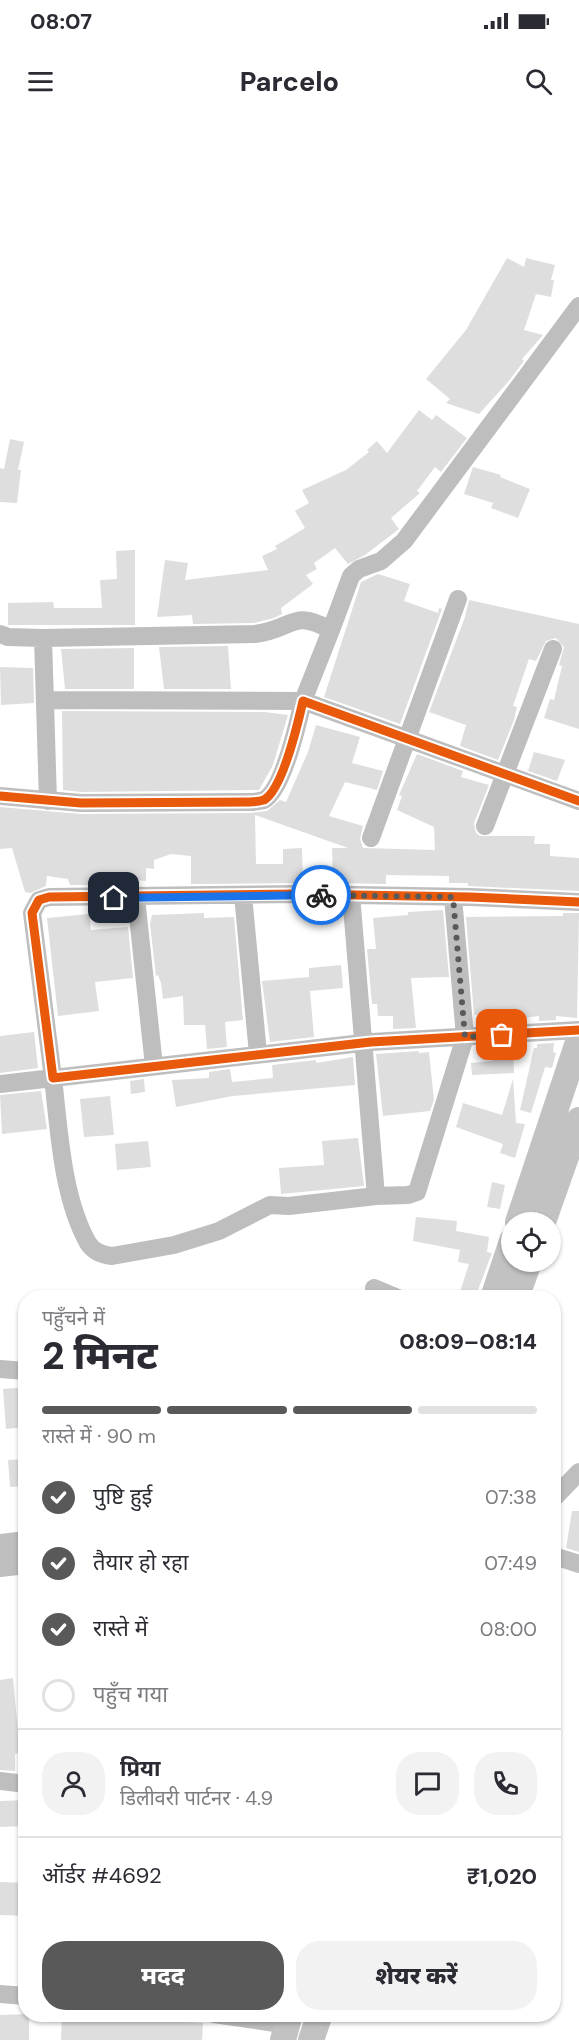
<!DOCTYPE html>
<html lang="hi">
<meta charset="utf-8">
<style>
:root{--surface:#fff;--page:#f2f2f3;--text:#2b2b33;--muted:#7c7c81;--line:#e1e1e2;--accent:#595959}
body{margin:0;font-family:"DM Sans","Noto Sans Devanagari",sans-serif;background:var(--page);color:var(--text);height:100vh;display:flex;flex-direction:column;font-size:22px;white-space:nowrap}
*{box-sizing:border-box;margin:0}
p{font-size:20px;color:var(--muted)}
.icon{flex:none;width:33px;height:33px;fill:none;stroke:currentColor;stroke-width:2;stroke-linecap:round;stroke-linejoin:round}
.map{position:relative;flex:1;overflow:hidden}
.drawer{position:absolute;left:18px;top:1170px;width:543px;height:732px;display:flex;flex-direction:column;background:var(--surface);border-radius:24px;box-shadow:0 2px 4px #0004}
.drawer>*{flex:none}
.tools{position:absolute;left:501px;top:1092px;display:grid;gap:12px}
.tools a{display:grid;place-items:center;width:60px;height:60px;border-radius:50%;background:var(--surface);box-shadow:0 2px 4px #0004;font-size:30px}
.pin{position:absolute;display:grid;place-items:center;width:51px;height:51px;color:#fff;margin:-26px;border-radius:12px;box-shadow:0 3px 9px #0006}
.courier{position:absolute;display:grid;place-items:center;width:60px;height:60px;margin:-30px;border:4px solid #1a73e8;border-radius:50%;background:#fff;color:#222;box-shadow:0 2px 8px #0007}
.summary em{font-style:normal;font-weight:800}
.summary div{display:flex;flex-direction:column-reverse}
.summary{display:flex;align-items:center;justify-content:space-between;height:102px;padding:0 24px}
h1{font-size:39px;font-weight:800;line-height:45px}
.bar{display:grid;grid-template-columns:repeat(4,1fr);gap:9px 6px;align-content:center;height:72px;padding:0 24px}
.bar i{height:8px;border-radius:4px;background:var(--line)}
.bar .on{background:var(--accent)}
.bar p{grid-column:span 4}
.line{display:flex;align-items:center;gap:15px;padding:0 24px;border-top:2px solid var(--line)}
.line div{flex:1}
.round{display:grid;place-items:center;flex:none;width:63px;height:63px;border-radius:24px;background:var(--page)}
ol{padding:0 24px;list-style:none}
li{display:flex;align-items:center;gap:18px;height:66px}
li p{margin-inline-start:auto}
li .icon{padding:6px;border-radius:50%;background:var(--accent);color:#fff;stroke-width:4}
li:last-child{color:var(--muted)}
li i{width:33px;height:33px;border:3px solid var(--line);border-radius:50%}
.button{display:flex;gap:12px;margin-top:auto;padding:12px 24px}
.button a{flex:1;height:69px;border-radius:24px;background:var(--accent);color:#fff;font-size:24px;font-weight:800;line-height:69px;text-align:center}
.button a+a{background:var(--page);color:var(--text)}
.status{display:flex;justify-content:space-between;align-items:center;height:42px;padding:0 30px;background:var(--surface);direction:ltr}
.status svg{height:16px;fill:currentColor}
header{display:flex;justify-content:space-between;align-items:center;height:78px;padding:0 24px;background:var(--surface);font-size:27px;font-weight:800}
.map>svg:first-child{display:block}
.building{fill:#dedede}
.lines{fill:none;stroke-linecap:round;stroke-linejoin:round}
.minor{stroke:#bebebe;stroke-width:18}
.tertiary{stroke:#bebebe;stroke-width:22}
.secondary{stroke:#c2c2c2;stroke-width:26}
.cycleway-casing{stroke:#fff;stroke-width:13}
.cycleway{stroke:#e8590c;stroke-width:9}
.done{stroke:#595959;stroke-width:6;stroke-dasharray:0 10.8}
.route{stroke:#1a73e8;stroke-width:8}
</style>
<div class="status"><b>08:07</b><svg viewBox="0 0 49 12"><path d="M0 12V9h3v3zM5 12V6h3v6zM10 12V3h3v9zM15 12V0h3v12zM26 1h20v11H26zM47 4h2v5h-2z"/></svg></div>
<header><svg class="icon" aria-label="menu" viewBox="0 0 24 24"><path d="M4 6h16M4 12h16M4 18h16"/></svg>Parcelo<svg class="icon" aria-label="search" viewBox="0 0 24 24"><circle cx="10" cy="10" r="6"/><path d="M15 15l6 6"/></svg></header>
<div class="map">
<svg width="579" height="1920" viewBox="0 0 579 1920">
<rect width="100%" height="100%" fill="#fff"/>
<path class="building" d="M507 138 524 147 526 138 555 145 551 160H554L551 177 536 174 524 210 543 215 522 239 524 241 508 262 479 294 446 283 450 279 426 259 466 210Z
M419 290 432 300 436 295 467 318 441 352 435 347 417 371 420 373 391 398 399 409 365 435 348 444 335 428 314 443 317 449 306 455 313 464 281 488 282 494 274 498 254 503 193 504 192 495 157 497 165 440 188 443 185 460 268 450 262 436 277 429 275 426 305 408 295 391 309 383 302 370 346 350 369 332 367 330 377 321 387 333Z
M10 319 24 322 18 350H21L17 383 0 382V348L4 349Z
M473 347 501 355 500 357 530 369 518 398 491 388 493 383 464 374Z
M135 430V505H8V483L53 482 54 488H102L100 460 117 459 116 431Z
M378 454 410 464 404 481 438 493 439 488 442 489 400 604 324 577 361 462Z
M469 480 579 504V609L544 598 550 579 554 580 562 546 559 545 564 527 556 518 546 521 536 541 529 539 513 586 517 587 514 600 498 640 460 626 466 605 429 592 465 497Z
M228 526 231 569H164L159 527Z
M134 528V569H65L61 529Z
M0 547 33 548 34 583 1 585Z
M62 591 264 592 288 595 273 645 259 670 81 672 63 670Z
M316 605 360 617 352 643 383 651 377 670 345 662 329 696 363 706 360 719 363 728 435 730 434 707 397 690 402 676 399 675 417 634 463 651 461 657 489 665 474 703 476 713 480 716H535L534 724H550V736L579 738V771L468 766V763H449V756L386 755V764L333 763 332 728H348L255 695 256 744H283V729L302 728 303 763 191 764V736L171 734 154 740V749L146 748V761L93 756 92 765H70L68 759 47 756 46 766 30 773 25 772 12 728 0 729V687L81 694 250 693 267 691 280 680 286 682 308 632Z
M534 632 565 640 557 661 528 651Z
M443 790 449 857 411 858 416 908 393 909V896H378L377 884H372L367 829H376L373 798 408 795V792Z
M204 793V798L234 797 243 900 225 902 227 927 207 929 205 905H184L183 876 163 879 161 863 158 855 156 856 150 804 152 795Z
M563 793H579L577 898 556 896V900L539 901V896L515 899 514 891 474 895 466 797 563 796Z
M89 794 91 810 128 807 133 858 95 862 99 891 58 896 47 798Z
M341 845 343 868 310 871 314 917 270 922 262 861 309 857V848Z
M34 912 38 948 0 953V916Z
M554 923 553 932 556 933 552 948 545 947 531 993 520 990 534 928H537V924Z
M513 928 514 953 472 955 471 943 492 941 491 930Z
M419 931V933L429 932 434 980 430 991 383 996 376 934Z
M353 937 355 965 233 976 176 987 172 960 209 958V952L230 949 232 962 273 958 272 945 316 940V943Z
M144 959 145 972 131 974 130 961Z
M513 959 516 1003 525 1004 515 1038 500 1033 503 1024 456 1007 463 983 502 995Z
M41 971 47 1009 2 1014 0 975Z
M110 976 114 1015 84 1017 80 979Z
M358 1018 364 1066 281 1074 279 1048 324 1045 322 1021Z
M148 1021 151 1047 117 1050 115 1024Z
M492 1062 505 1065 500 1089 487 1087Z
M416 1097 457 1101 456 1111 489 1117 487 1132 492 1133 475 1178H458L469 1144 458 1142 460 1130 413 1121Z
M26 1267V1307L6 1309 3 1269Z
M26 1339V1366L10 1367 8 1340Z
M572 1391H579V1432L566 1428Z
M13 1558 20 1633 15 1634V1651L0 1650V1560Z
M26 1680V1706L0 1707V1681Z
M0 1762 26 1763V1796L0 1795Z
M29 1894V1920H0V1895Z
M62 1894 203 1903 202 1920H61Z"/>
<g class="lines">
<path class="minor" d="M331 510 351 456 359 449 381 441 404 421 579 186
M0 514 8 517 43 518 48 681
M43 518 255 514C295 509 291 488 331 510L303 581 47 580
M0 676 81 683 250 682C254 682 260 681 264 680 283 669 298 603 303 581L579 681
M485 706 553 529
M371 718 458 479
M243 775 258 934
M351 775 376 1076 408 1075 417 1072 465 917 453 777
M136 778 154 946
M579 782 470 777 299 774 49 777 39 780 32 793 53 958 371 922 579 910
M0 964 53 958C59 1009 62 1077 88 1123 93 1131 102 1135 112 1136L174 1125 219 1111 270 1085 289 1086 376 1076
M374 1168 398 1178
M0 1249 26 1251
M554 1378 579 1352
M554 1436 579 1444
M0 1661 26 1664
M0 1874 26 1876
M214 1894 288 1905"/>
<path class="tertiary" d="M0 1425 26 1422
M0 1446 26 1443"/>
<path class="secondary" d="M518 1102 579 919
M543 1102 579 1000
M493 1178 512 1121
M516 1178 529 1142
M283 1920 290 1894
M311 1920 320 1894"/>
<g class="cycleway-casing">
<path id="cycleway" d="M0 676 81 683 250 682C254 682 260 681 264 680 283 669 298 603 303 581L579 681
M579 782 470 777 299 774 49 777 39 780 32 793 53 958 371 922 579 910"/>
</g>
<use href="#cycleway" class="cycleway"/>
</g>
<g class="lines">
<path class="done" d="M321 775 453 777 465 917 502 915"/>
<path class="route" d="M114 778 321 775"/>
</g>
</svg>
<div class="tools">
<a><svg class="icon" aria-label="locate" viewBox="0 0 24 24"><circle cx="12" cy="12" r="6"/><path d="M12 2v4M12 18v4M2 12h4M18 12h4"/></svg></a>
</div>
<div class="pin" style="left:502px;top:915px;background:#ea580c"><svg class="icon" aria-label="bag" viewBox="0 0 24 24"><path d="M5 8h14l-1 12H6zM9 8a3 3 0 0 1 6 0"/></svg></div>
<div class="pin" style="left:114px;top:778px;background:#1f2937"><svg class="icon" aria-label="home" viewBox="0 0 24 24"><path d="M3 11l9-7 9 7M6 9v11h12V9"/></svg></div>
<div class="courier" style="left:321px;top:775px"><svg class="icon" aria-label="bike" viewBox="0 0 24 24"><circle cx="6" cy="16" r="4"/><circle cx="18" cy="16" r="4"/><path d="M6 16l4-8h5l3 8M10 8l3 8H6M13 5h3"/></svg></div>
<section class="drawer">
<div class="summary"><div><h1>2 मिनट</h1><p>पहुँचने में</p></div><em>08:09–08:14</em></div>
<div class="bar"><i class="on"></i><i class="on"></i><i class="on"></i><i></i><p>रास्ते में · 90 m</p></div>
<ol>
<li><svg class="icon" aria-label="check" viewBox="0 0 24 24"><path d="M5 12l5 5 9-10"/></svg>पुष्टि हुई<p>07:38</p></li>
<li><svg class="icon" aria-label="check" viewBox="0 0 24 24"><path d="M5 12l5 5 9-10"/></svg>तैयार हो रहा<p>07:49</p></li>
<li><svg class="icon" aria-label="check" viewBox="0 0 24 24"><path d="M5 12l5 5 9-10"/></svg>रास्ते में<p>08:00</p></li>
<li><i></i>पहुँच गया</li>
</ol>
<div class="line" style="height:108px"><a class="round"><svg class="icon" aria-label="person" viewBox="0 0 24 24"><circle cx="12" cy="8" r="4"/><path d="M4 21q1-7 8-7t8 7"/></svg></a><div><b>प्रिया</b><p>डिलीवरी पार्टनर · 4.9</p></div><a class="round"><svg class="icon" aria-label="chat" viewBox="0 0 24 24"><path d="M4 5h16v11H9l-5 4z"/></svg></a><a class="round"><svg class="icon" aria-label="phone" viewBox="0 0 24 24"><path d="M5 4h4l2 5-3 2q2 4 5 5l2-3 5 2v4C11 20 4 13 5 4z"/></svg></a></div>
<div class="line" style="height:78px"><div>ऑर्डर #4692</div><b>₹1,020</b></div>
<div class="button"><a>मदद</a><a>शेयर करें</a></div>
</section>
</div>
